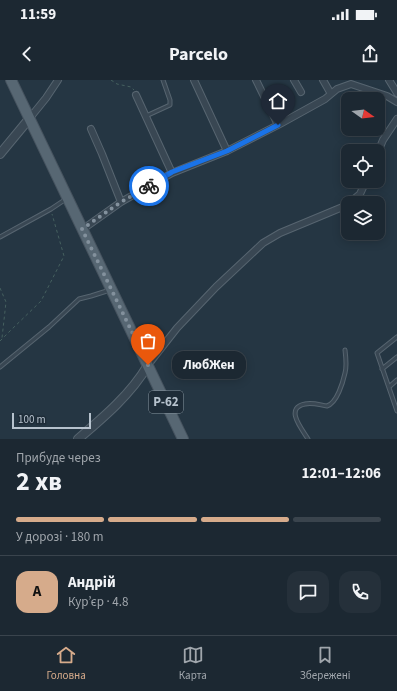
<!DOCTYPE html>
<html lang="uk">
<meta charset="utf-8">
<style>
:root{--surface:#1c2832;--page:#25303a;--text:#f1f3f6;--muted:#a0a6ac;--line:#3a444d;--accent:#d6ab8b}
body{margin:0;font-family:"Source Sans 3",sans-serif;background:var(--page);color:var(--text);height:100vh;display:flex;flex-direction:column;font-size:15px;white-space:nowrap}
*{box-sizing:border-box;margin:0}
p{font-size:13px;color:var(--muted)}
.icon{flex:none;width:22px;height:22px;fill:none;stroke:currentColor;stroke-width:2;stroke-linecap:round;stroke-linejoin:round}
.map{position:relative;height:359px;overflow:hidden}
.panel{display:flex;flex-direction:column;background:var(--surface);flex:1}
.panel>*{flex:none}
.needle{width:26px;rotate:104deg}
.buttons{position:absolute;left:341px;top:12px;display:grid;gap:8px}
.buttons a{display:grid;place-items:center;width:44px;height:44px;border-radius:8px;background:var(--surface);box-shadow:0 2px 10px #0003,0 0 0 1px var(--line);font-size:20px}
.scale{position:absolute;left:12px;bottom:10px;width:79px;box-sizing:border-box;padding-left:4px;border:2px solid #b6c2cd;border-top:0;font-size:11px;line-height:14px;white-space:nowrap;color:#b6c2cd;-webkit-text-stroke:3px #1e2c38;paint-order:stroke}
.pin{position:absolute;display:grid;place-items:center;width:34px;height:34px;color:#fff;margin:-41px -17px;border-radius:50% 50% 50% 0;rotate:-45deg;box-shadow:0 0 4px #0007}
.pin .icon{rotate:45deg}
.courier{position:absolute;display:grid;place-items:center;width:40px;height:40px;margin:-20px;border:3px solid #1a73e8;border-radius:50%;background:#fff;color:#222;box-shadow:0 1px 5px #0007}
.bubble{position:absolute;height:28px;border-radius:12px;background:var(--surface);box-shadow:0 2px 10px #0003,0 0 0 1px var(--line);font-size:13px;font-weight:700;line-height:28px;text-align:center}
.summary em{font-style:normal;font-weight:700}
.summary div{display:flex;flex-direction:column-reverse}
.summary{display:flex;align-items:center;justify-content:space-between;height:68px;padding:0 16px}
h1{font-size:26px;font-weight:700;line-height:30px}
.bar{display:grid;grid-template-columns:repeat(4,1fr);gap:6px 4px;align-content:center;height:48px;padding:0 16px}
.bar i{height:5px;border-radius:3px;background:var(--line)}
.bar .current{background:var(--accent)}
.bar p{grid-column:span 4}
.line{display:flex;align-items:center;gap:10px;padding:0 16px;border-top:1px solid var(--line)}
.line div{flex:1}
.round{display:grid;place-items:center;flex:none;width:42px;height:42px;border-radius:12px;background:var(--page)}
.status{display:flex;justify-content:space-between;align-items:center;height:28px;padding:0 20px;background:var(--surface);direction:ltr}
.status svg{height:11px;fill:currentColor}
header{display:flex;justify-content:space-between;align-items:center;height:52px;padding:0 16px;background:var(--surface);font-size:18px;font-weight:700}
.tabs{display:flex;justify-content:space-around;align-items:center;height:56px;border-top:1px solid var(--line);background:var(--surface);font-size:11px;color:var(--muted)}
.tabs a{display:grid;justify-items:center;gap:2px}
.tabs .current{color:var(--accent)}
.map>svg:first-child{display:block}
.lines{fill:none;stroke-linecap:round;stroke-linejoin:round}
.service-casing{stroke:#576570;stroke-width:5}
.minor-casing{stroke:#576570;stroke-width:8}
.tertiary-casing{stroke:#576570;stroke-width:10}
.primary-casing{stroke:#46535f;stroke-width:12}
.path{stroke:#45605f;stroke-width:1;stroke-dasharray:3 3;stroke-linecap:butt}
.service{stroke:#394753;stroke-width:3}
.minor{stroke:#394753;stroke-width:6}
.tertiary{stroke:#394753;stroke-width:8}
.primary{stroke:#576773;stroke-width:10}
.done{stroke:#83919d;stroke-width:4;stroke-dasharray:0 7.2}
.route{stroke:#1a73e8;stroke-width:5}
.labels{text-anchor:middle;dominant-baseline:central;stroke-width:3;stroke-linejoin:round;paint-order:stroke}
.shield{fill:#1e2c38;stroke:#8895a0;stroke-width:1}
.shield-label{font-size:13px;font-weight:bold;fill:#b6c2cd}
</style>
<div class="status"><b>11:59</b><svg viewBox="0 0 49 12"><path d="M0 12V9h3v3zM5 12V6h3v6zM10 12V3h3v9zM15 12V0h3v12zM26 1h20v11H26zM47 4h2v5h-2z"/></svg></div>
<header><svg class="icon" aria-label="back" viewBox="0 0 24 24"><path d="M15 5l-7 7 7 7"/></svg>Parcelo<svg class="icon" aria-label="share" viewBox="0 0 24 24"><path d="M12 15V3M7 8l5-5 5 5M5 13v7h14v-7"/></svg></header>
<div class="map">
<svg width="397" height="359" viewBox="0 0 397 359">
<rect width="100%" height="100%" fill="#253643"/>
<g class="lines">
<g class="service-casing">
<path id="service" d="M146 36 170 25V20L163 0
M0 157 51 129 66 119
M397 257 377 273 397 331
M0 287 49 247 79 219 91 216 110 210
M382 289 397 277
M389 307 397 300
M308 359C302 349 284 328 305 324 312 322 320 325 327 326 337 323 343 302 345 293 347 286 346 278 345 270"/>
</g>
<g class="minor-casing">
<path id="minor" d="M194 0 227 71
M256 0 278 45
M294 0 301 12
M323 0 331 14
M389 0 397 13
M136 15 172 93
M29 39 46 18 58 0
M91 49 102 74 121 122
M378 72 383 60 397 39
M349 123 360 114 366 101
M83 149 121 122 172 93 227 71 278 45 325 19 337 9 351 4 387 16 397 22
M148 285 177 248 216 207 263 163 280 153 345 126 348 124"/>
</g>
<g class="tertiary-casing">
<path id="tertiary" d="M0 74 29 39
M78 359C104 337 131 314 148 285"/>
</g>
<g class="primary-casing">
<path id="primary" d="M11 0 183 359"/>
</g>
<path class="path" d="M111 0 117 4 131 7 134 10
M0 208 6 222 2 258
M0 261 10 251 41 221 64 176 52 134"/>
<use href="#service" class="service"/>
<use href="#minor" class="minor"/>
<use href="#tertiary" class="tertiary"/>
<use href="#primary" class="primary"/>
</g>
<g class="lines">
<path class="done" d="M148 285 82 149 121 122 149 106"/>
<path class="route" d="M149 106 172 92 227 71 278 45"/>
</g>
<g class="labels">
<rect class="shield" x="149" y="311" width="34" height="22" rx="3"/>
<g class="shield-label">
<text x="166" y="322">Р-62</text>
</g>
</g>
</svg>
<div class="buttons">
<a><svg class="needle" viewBox="-14 -14 28 28"><path d="M0-13l5 13h-10z" fill="#e53935"/><path d="M0 13l5-13h-10z" fill="#a0a6ac"/></svg></a>
<a><svg class="icon" aria-label="locate" viewBox="0 0 24 24"><circle cx="12" cy="12" r="6"/><path d="M12 2v4M12 18v4M2 12h4M18 12h4"/></svg></a>
<a><svg class="icon" aria-label="layers" viewBox="0 0 24 24"><path d="M12 4l9 5-9 5-9-5zM3 14l9 5 9-5"/></svg></a>
</div>
<div class="scale">100 m</div>
<div class="pin" style="left:148px;top:285px;background:#ea580c"><svg class="icon" aria-label="bag" viewBox="0 0 24 24"><path d="M5 8h14l-1 12H6zM9 8a3 3 0 0 1 6 0"/></svg></div>
<div class="pin" style="left:278px;top:45px;background:#1f2937"><svg class="icon" aria-label="home" viewBox="0 0 24 24"><path d="M3 11l9-7 9 7M6 9v11h12V9"/></svg></div>
<div class="courier" style="left:149px;top:106px"><svg class="icon" aria-label="bike" viewBox="0 0 24 24"><circle cx="6" cy="16" r="4"/><circle cx="18" cy="16" r="4"/><path d="M6 16l4-8h5l3 8M10 8l3 8H6M13 5h3"/></svg></div>
<div class="bubble" style="left:172px;top:271px;width:74px">ЛюбЖен</div>
</div>
<section class="panel">
<div class="summary"><div><h1>2 хв</h1><p>Прибуде через</p></div><em>12:01–12:06</em></div>
<div class="bar"><i class="current"></i><i class="current"></i><i class="current"></i><i></i><p>У дорозі · 180 m</p></div>
<div class="line" style="height:72px"><b class="round" style="background:var(--accent);color:#111">А</b><div><b>Андрій</b><p>Кур’єр · 4.8</p></div><a class="round"><svg class="icon" aria-label="chat" viewBox="0 0 24 24"><path d="M4 5h16v11H9l-5 4z"/></svg></a><a class="round"><svg class="icon" aria-label="phone" viewBox="0 0 24 24"><path d="M5 4h4l2 5-3 2q2 4 5 5l2-3 5 2v4C11 20 4 13 5 4z"/></svg></a></div>
</section>
<nav class="tabs">
<a class="current"><svg class="icon" aria-label="home" viewBox="0 0 24 24"><path d="M3 11l9-7 9 7M6 9v11h12V9"/></svg>Головна</a>
<a><svg class="icon" aria-label="map" viewBox="0 0 24 24"><path d="M3 6l6-2 6 2 6-2v14l-6 2-6-2-6 2zM9 4v14M15 6v14"/></svg>Карта</a>
<a><svg class="icon" aria-label="saved" viewBox="0 0 24 24"><path d="M7 4h10v16l-5-4-5 4z"/></svg>Збережені</a>
</nav>
